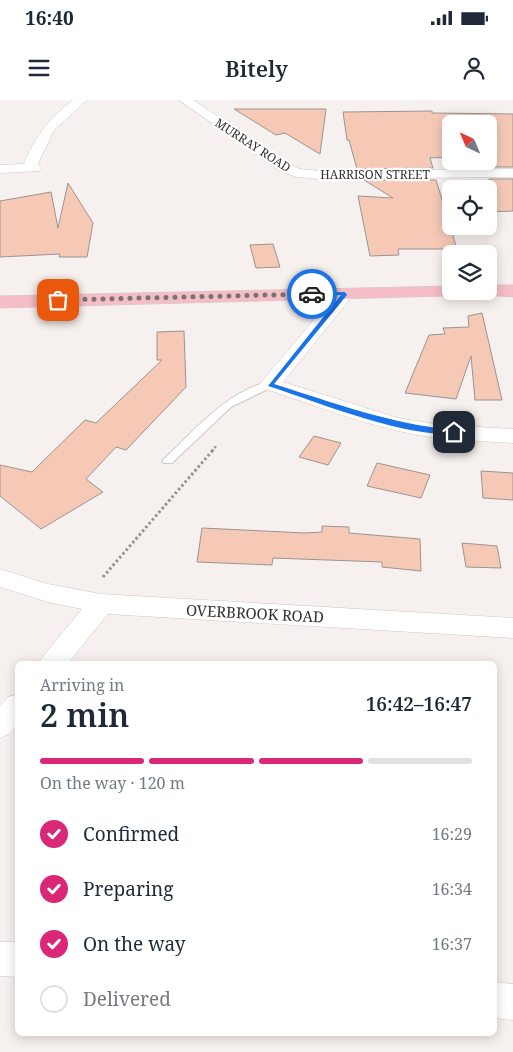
<!DOCTYPE html>
<meta charset="utf-8">
<style>
:root{--surface:#fff;--page:#f2f2f3;--text:#1f2937;--muted:#747a83;--line:#e0e1e3;--accent:#db2777}
body{margin:0;font-family:"Noto Serif",serif;background:var(--page);color:var(--text);height:100vh;display:flex;flex-direction:column;font-size:19px;white-space:nowrap}
*{box-sizing:border-box;margin:0}
p{font-size:16px;color:var(--muted)}
.icon{flex:none;width:28px;height:28px;fill:none;stroke:currentColor;stroke-width:2;stroke-linecap:round;stroke-linejoin:round}
.map{position:relative;flex:1;overflow:hidden}
.drawer{position:absolute;left:15px;top:561px;width:482px;height:375px;display:flex;flex-direction:column;background:var(--surface);border-radius:8px;box-shadow:0 2px 12px #0003}
.drawer>*{flex:none}
.needle{width:32px;rotate:316deg}
.controls{position:absolute;left:442px;top:15px;display:grid;gap:10px}
.controls a{display:grid;place-items:center;width:55px;height:55px;border-radius:8px;background:var(--surface);box-shadow:0 2px 12px #0003;font-size:25px}
.pin{position:absolute;display:grid;place-items:center;width:42px;height:42px;color:#fff;margin:-21px;border-radius:10px;box-shadow:0 2px 8px #0006}
.courier{position:absolute;display:grid;place-items:center;width:50px;height:50px;margin:-25px;border:4px solid #1a73e8;border-radius:50%;background:#fff;color:#222;box-shadow:0 1px 6px #0007}
.overview em{font-style:normal;font-weight:600}
.overview div{display:flex;flex-direction:column-reverse}
.overview{display:flex;align-items:center;justify-content:space-between;height:85px;padding:0 25px}
h1{font-size:32px;font-weight:600;line-height:38px}
.bar{display:grid;grid-template-columns:repeat(4,1fr);gap:8px 5px;align-content:center;height:60px;padding:0 25px}
.bar i{height:6px;border-radius:4px;background:var(--line)}
.bar .current{background:var(--accent)}
.bar p{grid-column:span 4}
ol{padding:0 25px;list-style:none}
li{display:flex;align-items:center;gap:15px;height:55px}
li p{margin-inline-start:auto}
li .icon{padding:5px;border-radius:50%;background:var(--accent);color:#fff;stroke-width:4}
li:last-child{color:var(--muted)}
li i{width:28px;height:28px;border:2px solid var(--line);border-radius:50%}
.status{display:flex;justify-content:space-between;align-items:center;height:35px;padding:0 25px;background:var(--surface);direction:ltr}
.status svg{height:14px;fill:currentColor}
header{display:flex;justify-content:space-between;align-items:center;height:65px;padding:0 25px;background:var(--surface);font-size:22px;font-weight:600}
.map>svg:first-child{display:block}
.building{fill:#f6c9b7;stroke:#9a9492}
.lines{fill:none;stroke-linecap:round;stroke-linejoin:round}
.lane-casing{stroke:#cdc7c5;stroke-width:2}
.street-casing{stroke:#cdc7c5;stroke-width:1}
.primary-casing{stroke:#cececd;stroke-width:1}
.path-far1{stroke:#979291;stroke-width:2.5;stroke-dasharray:2 2;stroke-linecap:butt}
.path{stroke:#979291;stroke-width:3;stroke-dasharray:2.5 2.5;stroke-linecap:butt}
.lane{fill:#fff;fill-rule:evenodd}
.street{fill:#fff;fill-rule:evenodd}
.primary{fill:#f5bdc5;fill-rule:evenodd}
.route{fill:#1a73e8}
.done{stroke:#787472;stroke-width:5;stroke-dasharray:0 9}
.labels{text-anchor:middle;dominant-baseline:central;stroke-width:4.5;stroke-linejoin:round;paint-order:stroke}
.far-street-label{font-size:12px;fill:#343130;stroke:#fff}
.street-label{font-size:15px;fill:#343130;stroke:#fff}
</style>
<div class="status"><b>16:40</b><svg viewBox="0 0 49 12"><path d="M0 12V9h3v3zM5 12V6h3v6zM10 12V3h3v9zM15 12V0h3v12zM26 1h20v11H26zM47 4h2v5h-2z"/></svg></div>
<header><svg class="icon" aria-label="menu" viewBox="0 0 24 24"><path d="M4 6h16M4 12h16M4 18h16"/></svg>Bitely<svg class="icon" aria-label="person" viewBox="0 0 24 24"><circle cx="12" cy="8" r="4"/><path d="M4 21q1-7 8-7t8 7"/></svg></header>
<div class="map">
<svg width="513" height="952" viewBox="0 0 513 952">
<rect width="100%" height="100%" fill="#f6f0ee"/>
<path class="building" d="M234 9H326L320 54 285 33 276 35Z
M432 11V13L513 14V67H489V24H451V57L430 58 433 68 357 69 349 40H347L343 12Z
M489 79H513V111L489 112Z
M364 80H436L457 149H398L399 155 370 156 358 96 393 98Z
M68 83 93 123 87 157H59L60 154 0 157V101L51 92 58 128Z
M273 144 280 167 256 168 250 145Z
M482 213 502 300H475L471 256 456 299 405 293 429 235 445 234 443 228 469 227 468 216Z
M184 231 186 287 126 350 116 347 86 379 103 392 41 429 0 396V365L32 372 85 320 96 323 162 260H157V232Z
M314 336 341 343 328 365 299 357Z
M377 363 430 375 421 398 367 386Z
M481 371 513 373V400L483 398Z
M322 426 349 427V433L420 439 421 471 382 467V462L273 458 272 465 197 462 202 428 305 433 322 432Z
M462 443 497 446 501 468 466 467Z"/>
<g class="lines">
<g class="lane-casing">
<path id="lane" d="M270 281 274 282V286L231 307 172 363H164L162 361 164 359C196 329 226 292 270 281Z"/>
</g>
<g class="street-casing">
<path id="street" d="M73 0H87L54 30 38 64 41 68 39 71 0 73V65L24 64C35 36 50 18 73 0Z
M179 0H193L290 65 300 69 321 71 513 69V77L321 79 297 77 280 71Z
M345 189 351 190 354 194 283 282 398 318 441 325 513 329V343C481 341 449 340 417 335 364 325 314 305 263 288L260 284 263 280 339 190Z
M0 469 48 484 101 494 513 518V538L108 514 67 564H37L82 509 48 502 0 487Z
M18 594C18 615 23 630 0 638V606L8 597Z
M0 842H18V877L0 876Z
M495 882 513 884V920L495 918Z"/>
</g>
<g class="primary-casing">
<path id="primary" d="M489 185H513V197L482 195 0 208V196L451 186V191H489Z"/>
</g>
<path class="path-far1" d="M212 351 216 346"/>
<path class="path" d="M103 477 213 350"/>
<use href="#lane" class="lane"/>
<use href="#street" class="street"/>
<use href="#primary" class="primary"/>
</g>
<path class="route" d="M345 192 347 195 274 284C334 303 391 324 454 330L456 333C410 340 315 301 268 286L341 195 312 196 309 193Z"/>
<g class="lines">
<path class="done" d="M58 200 312 194"/>
</g>
<g class="labels">
<g class="far-street-label">
<text transform="translate(253 45) rotate(33)">MURRAY ROAD</text>
<text x="375" y="74">HARRISON STREET</text>
</g>
<g class="street-label">
<text transform="translate(255 513) rotate(3)">OVERBROOK ROAD</text>
</g>
</g>
</svg>
<div class="controls">
<a><svg class="needle" viewBox="-14 -14 28 28"><path d="M0-13l5 13h-10z" fill="#e53935"/><path d="M0 13l5-13h-10z" fill="#747a83"/></svg></a>
<a><svg class="icon" aria-label="locate" viewBox="0 0 24 24"><circle cx="12" cy="12" r="6"/><path d="M12 2v4M12 18v4M2 12h4M18 12h4"/></svg></a>
<a><svg class="icon" aria-label="layers" viewBox="0 0 24 24"><path d="M12 4l9 5-9 5-9-5zM3 14l9 5 9-5"/></svg></a>
</div>
<div class="pin" style="left:58px;top:200px;background:#ea580c"><svg class="icon" aria-label="bag" viewBox="0 0 24 24"><path d="M5 8h14l-1 12H6zM9 8a3 3 0 0 1 6 0"/></svg></div>
<div class="pin" style="left:454px;top:332px;background:#1f2937"><svg class="icon" aria-label="home" viewBox="0 0 24 24"><path d="M3 11l9-7 9 7M6 9v11h12V9"/></svg></div>
<div class="courier" style="left:312px;top:194px"><svg class="icon" aria-label="car" viewBox="0 0 24 24"><path d="M5 17H2v-5l4-1 3-4h7l3 4 3 1v5h-3M9 17h6M6 11h13"/><circle cx="7" cy="17" r="2"/><circle cx="17" cy="17" r="2"/></svg></div>
<section class="drawer">
<div class="overview"><div><h1>2 min</h1><p>Arriving in</p></div><em>16:42–16:47</em></div>
<div class="bar"><i class="current"></i><i class="current"></i><i class="current"></i><i></i><p>On the way · 120 m</p></div>
<ol>
<li><svg class="icon" aria-label="check" viewBox="0 0 24 24"><path d="M5 12l5 5 9-10"/></svg>Confirmed<p>16:29</p></li>
<li><svg class="icon" aria-label="check" viewBox="0 0 24 24"><path d="M5 12l5 5 9-10"/></svg>Preparing<p>16:34</p></li>
<li><svg class="icon" aria-label="check" viewBox="0 0 24 24"><path d="M5 12l5 5 9-10"/></svg>On the way<p>16:37</p></li>
<li><i></i>Delivered</li>
</ol>
</section>
</div>
